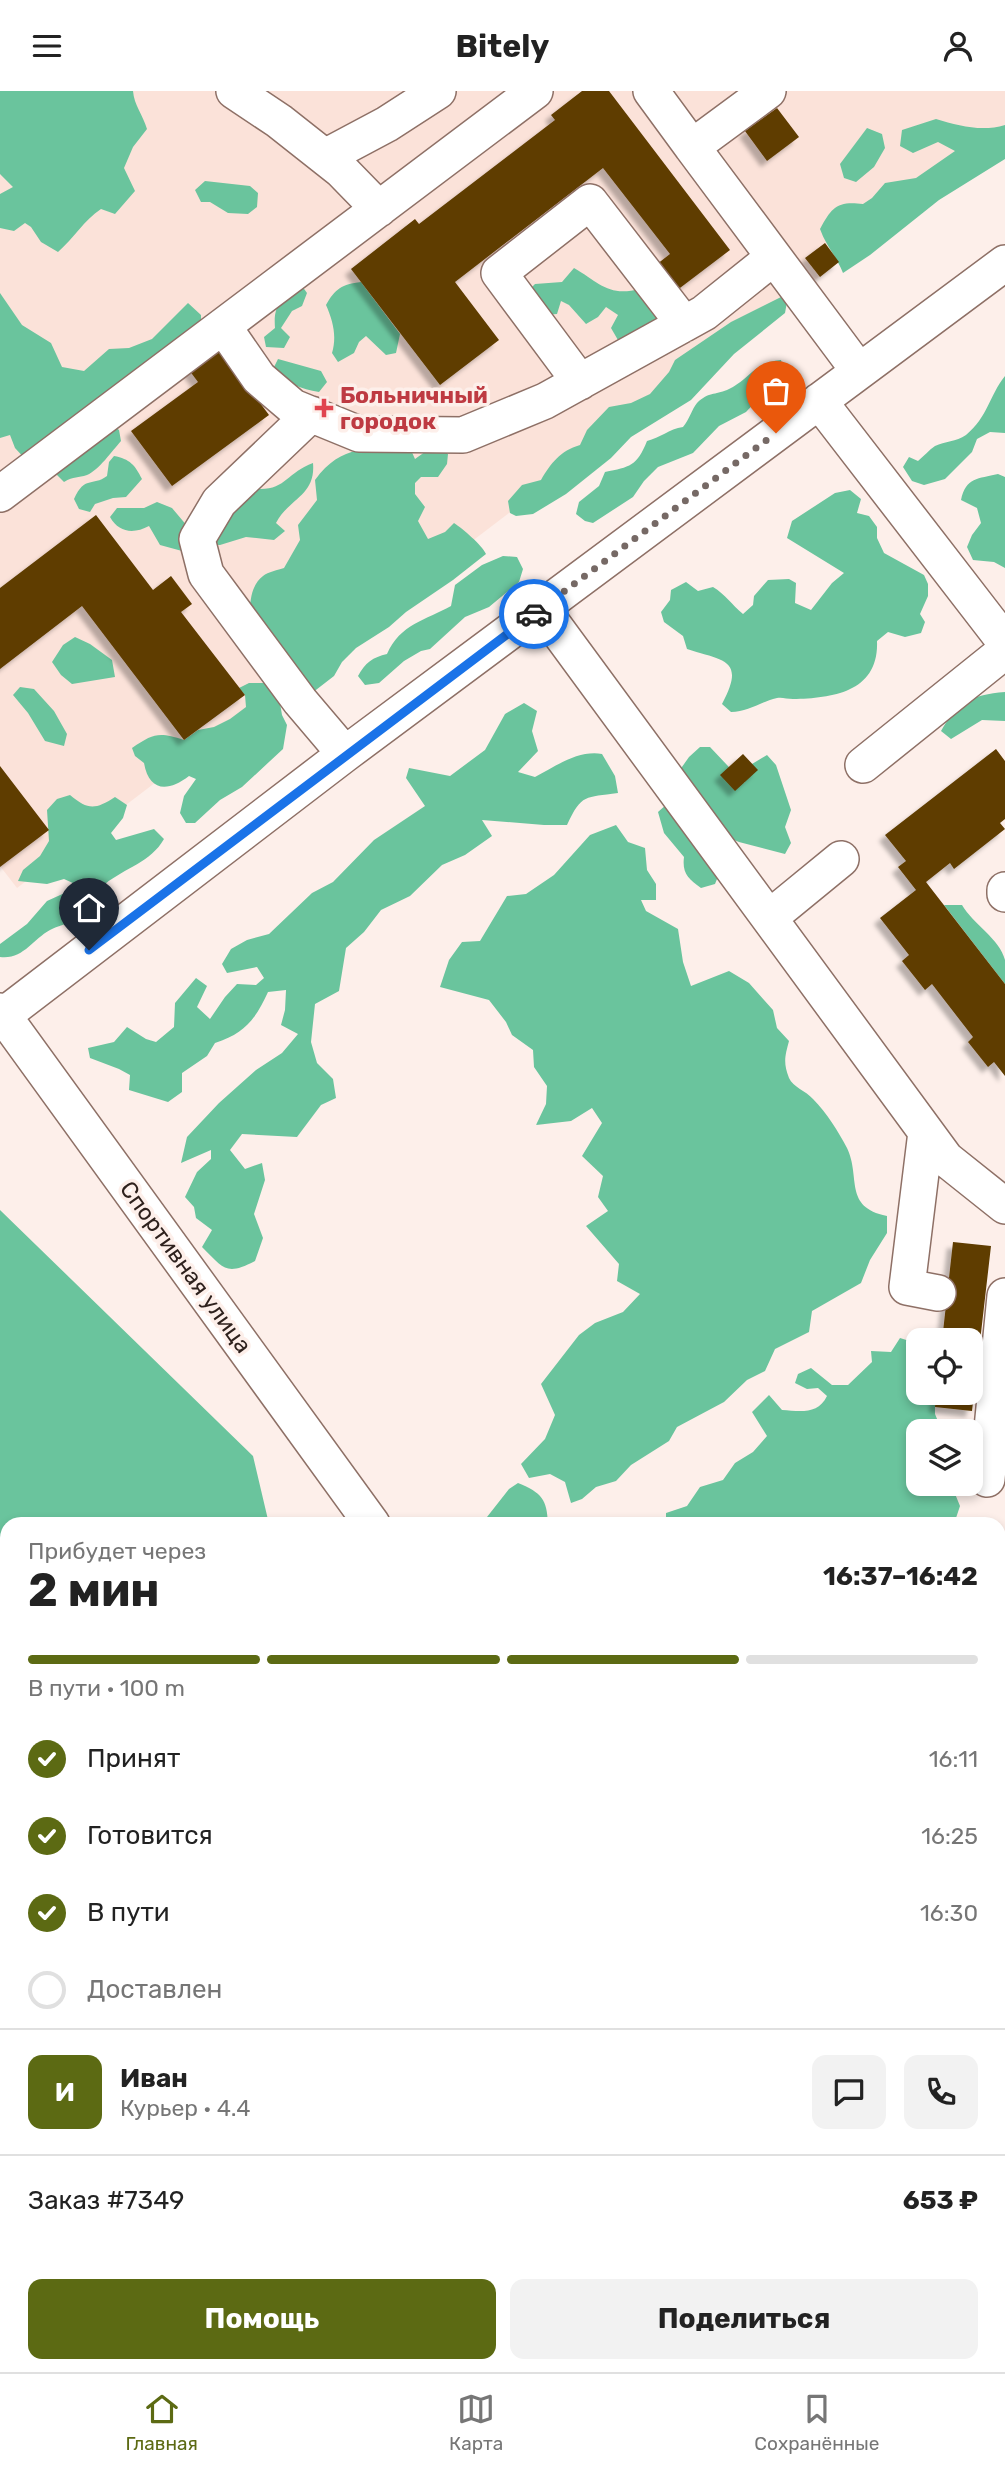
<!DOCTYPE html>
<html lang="ru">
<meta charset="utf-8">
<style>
:root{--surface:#fff;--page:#f2f2f2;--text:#222;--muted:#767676;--line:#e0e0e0;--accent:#5c6a13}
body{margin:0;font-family:Rubik,sans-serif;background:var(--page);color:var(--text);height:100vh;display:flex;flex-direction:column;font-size:26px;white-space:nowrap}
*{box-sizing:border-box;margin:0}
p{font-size:23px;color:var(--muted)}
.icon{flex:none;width:38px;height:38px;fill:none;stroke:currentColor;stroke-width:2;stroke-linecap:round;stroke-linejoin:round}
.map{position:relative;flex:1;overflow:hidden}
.side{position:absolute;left:0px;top:1426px;width:1006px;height:856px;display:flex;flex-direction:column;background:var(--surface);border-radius:21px 21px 0 0;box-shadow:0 4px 10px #0003}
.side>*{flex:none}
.tools{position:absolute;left:906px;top:1237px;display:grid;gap:14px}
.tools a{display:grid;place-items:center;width:77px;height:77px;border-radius:14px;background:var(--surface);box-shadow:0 4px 10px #0003;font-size:35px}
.pin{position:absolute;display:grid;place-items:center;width:60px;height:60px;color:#fff;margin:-72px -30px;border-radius:50% 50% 50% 0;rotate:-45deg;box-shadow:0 0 7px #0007}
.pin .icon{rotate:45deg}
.courier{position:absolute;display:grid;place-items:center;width:70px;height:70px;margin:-35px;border:5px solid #1a73e8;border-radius:50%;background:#fff;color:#222;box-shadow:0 2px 9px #0007}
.overview em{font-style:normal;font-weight:700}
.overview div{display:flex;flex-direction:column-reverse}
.overview{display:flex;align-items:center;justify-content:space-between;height:119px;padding:0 28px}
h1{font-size:46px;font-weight:700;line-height:52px}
.bar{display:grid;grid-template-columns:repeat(4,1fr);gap:10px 7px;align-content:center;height:84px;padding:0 28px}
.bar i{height:9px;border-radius:5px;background:var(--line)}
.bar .on{background:var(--accent)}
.bar p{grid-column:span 4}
.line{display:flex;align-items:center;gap:18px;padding:0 28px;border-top:2px solid var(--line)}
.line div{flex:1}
.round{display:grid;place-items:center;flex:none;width:74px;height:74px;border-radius:14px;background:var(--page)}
ol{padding:0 28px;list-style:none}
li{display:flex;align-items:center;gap:21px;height:77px}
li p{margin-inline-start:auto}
li .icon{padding:7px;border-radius:50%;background:var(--accent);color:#fff;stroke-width:4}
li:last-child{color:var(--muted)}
li i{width:38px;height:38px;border:4px solid var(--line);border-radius:50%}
.button{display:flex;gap:14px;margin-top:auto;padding:14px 28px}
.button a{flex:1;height:80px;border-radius:14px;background:var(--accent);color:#fff;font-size:28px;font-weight:700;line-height:80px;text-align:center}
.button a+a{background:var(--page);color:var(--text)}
header{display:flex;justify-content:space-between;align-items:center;height:91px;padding:0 28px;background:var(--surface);font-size:32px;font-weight:700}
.tabs{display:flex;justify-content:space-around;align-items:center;height:98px;border-top:2px solid var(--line);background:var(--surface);font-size:19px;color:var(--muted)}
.tabs a{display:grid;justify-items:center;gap:4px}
.tabs .on{color:var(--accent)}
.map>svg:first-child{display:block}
.built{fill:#fbe2d9}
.forest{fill:#6ac49d}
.building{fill:#5e3c00;filter:url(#shadow)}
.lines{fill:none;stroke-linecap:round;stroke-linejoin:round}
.minor-casing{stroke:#8e7066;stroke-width:38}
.minor{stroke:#fff;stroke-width:35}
.done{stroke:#766965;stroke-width:7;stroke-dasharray:0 12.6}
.route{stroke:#1a73e8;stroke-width:9}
.health-dot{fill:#e0444e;stroke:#fdefea;stroke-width:2.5}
.labels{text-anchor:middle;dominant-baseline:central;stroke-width:7;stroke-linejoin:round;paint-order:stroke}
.health-label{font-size:23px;font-weight:bold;fill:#be3a42;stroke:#fdefea;text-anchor:start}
.street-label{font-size:23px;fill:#2e211d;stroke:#fdefea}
</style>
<header><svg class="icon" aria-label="menu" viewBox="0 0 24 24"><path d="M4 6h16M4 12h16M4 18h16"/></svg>Bitely<svg class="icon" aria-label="person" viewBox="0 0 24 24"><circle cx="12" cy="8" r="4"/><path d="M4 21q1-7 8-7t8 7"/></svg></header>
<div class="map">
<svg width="1005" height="2281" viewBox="0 0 1005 2281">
<defs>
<filter id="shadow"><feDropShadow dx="-6" dy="6" stdDeviation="2" flood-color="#0004"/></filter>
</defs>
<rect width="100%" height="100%" fill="#fdefea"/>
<path class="built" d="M0 0H1005V44L17 797 0 775Z"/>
<path class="forest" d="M0 0H133C134 14 143 24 147 38L133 56 124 77 135 100 115 123 101 118C84 129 74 147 58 161L41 151 31 136 25 132 14 140 0 137V103L13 96 0 83Z
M936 28C959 35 982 41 1005 34V68L939 109 870 164 843 182C837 166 826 155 820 138 832 116 837 110 863 113L872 107 885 92 916 87 955 60 938 51 913 62 900 55 902 39Z
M867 37 882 43 885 57 874 76 856 91 844 87 840 73Z
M205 90 250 95 258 102 257 116 248 123 228 122 210 111H201L195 99Z
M574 177C600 192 608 206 640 198L650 205 657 228 646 246 622 256 611 237 618 224 606 216 598 226 586 233 569 214 561 210 557 223 544 224 524 204 535 193 562 191Z
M361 191 400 243 396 262 386 264 366 245 359 251 354 262 338 271 332 262C337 245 333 230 326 214 335 198 342 193 361 191Z
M302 195 307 202 302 215 292 220 281 237 290 246 284 257 266 256 264 246 275 237C273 212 282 208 302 195Z
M0 202 22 234 51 252 62 276 84 280 109 258 129 257 152 248 188 212 201 224V237L27 370 15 357 10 344 0 347Z
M781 206 787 211 785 222 734 263 691 309 631 346 611 367 566 403 533 423 516 425 510 422 508 410 522 394 541 389C551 372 560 360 580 354L587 339 609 316 631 312 650 303 669 281 675 269 731 231Z
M278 268 321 280 327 291 319 301C301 298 287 292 272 280Z
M781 269 784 281 746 321 719 335 693 362 658 376 644 390 633 406 593 432 585 430 576 423 579 411 599 395 605 381C630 376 637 375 647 350 660 347 669 338 683 336 689 329 692 318 697 312 708 301 715 304 727 299 750 289 752 272 781 269Z
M1005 285V342L990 341 977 348 972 361 945 388 924 394 912 390 903 376 909 366 918 370C924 365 929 359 935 355 945 350 956 351 966 344 988 326 989 305 1005 285Z
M111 333 119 339 121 350C112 360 99 379 87 384 78 387 74 385 64 391L56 383Z
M436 353 448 363 447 373 438 386H421L415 392V403L425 416 418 430 428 448 445 441 454 432C463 438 482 454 486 463L453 489 406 521 389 536 356 557 342 571 334 585 312 602 280 612 282 624 287 634 283 658 242 696 220 709 195 732H186L180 722 184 705 196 688 189 685C168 701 149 701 144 672L135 665 132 657C154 642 159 641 184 649L198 639 214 636 230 628 246 616 245 604 239 597 249 592H265C259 564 236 506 263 485 268 481 278 479 284 477L300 449 298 434 317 409 315 389C342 352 369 358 410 357L415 368Z
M114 365C130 368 135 374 142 388L126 406 113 407 95 413 90 421 79 418 74 408C85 384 92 396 107 385L109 371Z
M313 372C316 405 288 408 276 432L285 440 274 449 246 446 220 454 198 453 249 397C285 403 285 382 313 372Z
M998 383 1005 386V477L994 471 973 469 967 456 972 444 981 432 977 417 961 409C966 386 978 388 998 383Z
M850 399 861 408 857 422 869 425 877 436V447L884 462 924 484 928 493V505L920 523 925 531 921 542 905 546 888 541 877 550C879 601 833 607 793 608 787 608 782 606 777 607 760 611 748 621 731 621L722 613C746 568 724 570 687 558L683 545 664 531 661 521 670 509 671 499 686 491 698 500 713 496C725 503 732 514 743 523L753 514 754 505 768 489 789 488 796 492 795 512 811 519 832 492 844 482 787 447 792 430 835 402Z
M157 411 172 417 188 436 182 460 160 454 149 435C134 443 119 442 110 426L117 417H144Z
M503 465 517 466 523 478 519 491 489 516 465 526 430 558 421 560 404 570 379 592 365 594 358 585C365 572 373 566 387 563 400 533 426 529 451 515L455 494 482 474Z
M75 546 90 553 112 569 115 586 72 593 61 584 52 571 63 554Z
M20 596 34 598 54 620 67 643 64 655 45 650 28 622 13 604Z
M1005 601V630L982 629 951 648 941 640C958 611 971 604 1005 601Z
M524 612 537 620 532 640 538 660 518 681 535 686C556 675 578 659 602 663L615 685 618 702C585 707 582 702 567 734H544L482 729 492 745 465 764 442 774 410 805 381 819 364 841 346 857 339 900 315 913 311 951 317 972 333 988 336 1007 321 1014 297 1046 242 1043 230 1059 245 1078 262 1072 265 1089 254 1123 263 1147 255 1170C226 1185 224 1178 202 1156L212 1139 196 1127 194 1116 185 1106 197 1081 211 1068V1059L181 1072 187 1046 219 1012 256 979 282 962 298 943 281 934 285 919 286 899 268 901C255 929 245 942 215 952L207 965 182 982V1001L168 1011 129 999 130 984 119 978 90 967 88 957 114 951 127 936 146 948 156 951 174 936 175 912 196 887 207 895 197 916 210 928 225 906 237 893 256 894 264 887 257 876 227 882 222 873 231 858 247 849 269 843 312 802 333 791 374 749 425 715 406 687 409 677 450 685 485 659 505 623Z
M700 656H710L744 692 752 673 767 664 776 674 791 719 785 736 791 752 785 763 739 751 715 741 677 683 689 666Z
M70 704C88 719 95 719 115 706L127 714 123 727 111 742 116 749 154 738 164 748C151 771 125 777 105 793 97 799 97 808 92 816 82 830 64 832 50 839 33 848 23 869 0 866V853L27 833 47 810 69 800 75 793 64 788 47 793 18 790 23 779 40 765 49 750 47 719 57 708Z
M667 713 721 778 715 793 701 797C688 788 682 782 684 766L664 742 658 721Z
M616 734 628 751 645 757 647 779 656 793V809H641L646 820 678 838 683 871 691 895 729 880 749 892 773 919 777 937 789 950C785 965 783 972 789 987 793 996 806 1000 813 1008 827 1022 838 1040 847 1057 861 1086 843 1116 887 1125V1142L870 1169 861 1192 812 1220 809 1241 775 1258 765 1280 747 1289 724 1311 677 1336 669 1350 631 1374 616 1390 596 1396 582 1408 571 1412 565 1391 550 1383 529 1387 521 1373 545 1348 555 1324 541 1293 579 1244 595 1232 623 1221 640 1203 617 1190 619 1173 586 1135 608 1120 598 1106 603 1085 582 1065 602 1032 592 1017 571 1030 536 1034 546 1013 547 995 534 976 533 959 512 944 506 931 489 909 440 896 449 869 462 851 480 850 507 805 526 803 554 784 590 744Z
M944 814H962C973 833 1000 848 1005 869 1005 876 1005 886 1005 893Z
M0 1119 253 1365 269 1433H7V1740L0 1741Z
M900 1247 919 1253V1302H935V1323L942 1340H919V1393H951L960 1415 954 1433H666V1422L687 1415 700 1396 723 1389 735 1372 753 1361 767 1345 752 1321 769 1304 782 1319C800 1320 818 1324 827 1305L818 1297 807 1298 795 1292 798 1283 811 1277 832 1294H848L872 1271 871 1260 891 1261Z
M518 1392C542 1402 547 1408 548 1433H488L487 1426 509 1398Z
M999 1480H1005V2248L999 2235Z
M7 2173V2275H925L930 2281H0V2177Z"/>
<path class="building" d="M582 0H609L730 159 672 203 652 177 670 163 603 77 455 191 499 249 440 294 351 178 415 128 419 133 555 29 551 24Z
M777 17 799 46 767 70 745 40Z
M825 152 839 171 820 186 805 167Z
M216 253 269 324 172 395 131 340 198 291 186 275Z
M96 424 153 499 171 485 192 513 181 521 245 604 184 649 82 515 0 578V497Z
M996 658 1005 670V728L1000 732 1005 738 954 778 950 772 926 791 1005 893V985L994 971 988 976 968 951 973 946 932 893 925 899 902 870 909 864 880 827 916 799 898 776 906 770 885 744Z
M743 663 758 679 735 700 720 684Z
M0 675 49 739 0 776Z
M953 1151 991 1155 972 1320 935 1316 936 1302H971V1250H942Z"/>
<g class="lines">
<g class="minor-casing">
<path id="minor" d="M234 0 279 30 341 79 379 118
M651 0 692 56
M768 0 692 56 859 280
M325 66 387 33 438 0
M223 235 259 287 293 316 359 343 463 344 545 310 704 222 774 166
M580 291 499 182 590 111 684 233
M819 310 1005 551
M311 323 219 411 197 448 206 483 300 610 345 663
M0 403 535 0
M542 518 946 1068 1005 1115
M863 674 1005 560
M1005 799V803
M769 827 841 768
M0 920 372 1433
M0 927 345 663 1005 172
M926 1041 907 1196 938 1202
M987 1388 1005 1205
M991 2275 996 2281"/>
</g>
<use href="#minor" class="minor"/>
</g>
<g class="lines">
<path class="done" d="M534 523 776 342"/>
<path class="route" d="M89 859 534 523"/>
</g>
<path class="health-dot" d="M320.5 306.5h7v7h7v7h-7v7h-7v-7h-7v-7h7z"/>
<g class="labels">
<g class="health-label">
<text x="340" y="304">Больничный<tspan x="340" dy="26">городок</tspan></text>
</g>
<g class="street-label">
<text transform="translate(186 1176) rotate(54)">Спортивная улица</text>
</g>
</g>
</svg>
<div class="tools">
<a><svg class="icon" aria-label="locate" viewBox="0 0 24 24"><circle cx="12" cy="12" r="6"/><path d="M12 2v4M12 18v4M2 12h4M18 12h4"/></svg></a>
<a><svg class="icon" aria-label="layers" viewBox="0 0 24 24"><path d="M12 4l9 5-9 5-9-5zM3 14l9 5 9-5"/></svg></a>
</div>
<div class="pin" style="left:776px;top:342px;background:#ea580c"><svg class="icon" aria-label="bag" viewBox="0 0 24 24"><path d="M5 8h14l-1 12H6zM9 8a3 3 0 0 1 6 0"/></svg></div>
<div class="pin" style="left:89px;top:859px;background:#1f2937"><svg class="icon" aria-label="home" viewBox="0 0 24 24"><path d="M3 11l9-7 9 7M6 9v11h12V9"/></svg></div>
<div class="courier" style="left:534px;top:523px"><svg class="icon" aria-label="car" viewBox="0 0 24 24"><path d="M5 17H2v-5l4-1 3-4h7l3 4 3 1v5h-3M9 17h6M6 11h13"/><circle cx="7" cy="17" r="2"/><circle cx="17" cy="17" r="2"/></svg></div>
<section class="side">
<div class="overview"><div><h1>2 мин</h1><p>Прибудет через</p></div><em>16:37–16:42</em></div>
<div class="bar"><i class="on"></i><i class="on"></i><i class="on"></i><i></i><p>В пути · 100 m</p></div>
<ol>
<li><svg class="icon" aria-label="check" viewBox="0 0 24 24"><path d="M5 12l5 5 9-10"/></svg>Принят<p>16:11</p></li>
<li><svg class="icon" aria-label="check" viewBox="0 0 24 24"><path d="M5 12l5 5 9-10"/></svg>Готовится<p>16:25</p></li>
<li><svg class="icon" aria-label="check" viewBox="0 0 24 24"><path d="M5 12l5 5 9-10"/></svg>В пути<p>16:30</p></li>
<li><i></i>Доставлен</li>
</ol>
<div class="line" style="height:126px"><b class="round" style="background:var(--accent);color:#fff">И</b><div><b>Иван</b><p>Курьер · 4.4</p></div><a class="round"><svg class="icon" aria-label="chat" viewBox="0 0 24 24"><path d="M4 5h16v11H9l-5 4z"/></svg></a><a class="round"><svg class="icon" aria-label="phone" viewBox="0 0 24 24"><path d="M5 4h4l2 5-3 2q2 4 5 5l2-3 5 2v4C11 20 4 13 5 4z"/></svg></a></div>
<div class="line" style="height:91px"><div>Заказ #7349</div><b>653 ₽</b></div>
<div class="button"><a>Помощь</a><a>Поделиться</a></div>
</section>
</div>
<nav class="tabs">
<a class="on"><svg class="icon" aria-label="home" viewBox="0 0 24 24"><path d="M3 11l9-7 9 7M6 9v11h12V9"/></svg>Главная</a>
<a><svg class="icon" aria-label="map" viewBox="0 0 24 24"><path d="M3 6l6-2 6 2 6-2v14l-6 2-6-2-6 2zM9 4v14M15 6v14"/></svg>Карта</a>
<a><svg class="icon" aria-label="saved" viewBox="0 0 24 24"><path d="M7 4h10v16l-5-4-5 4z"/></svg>Сохранённые</a>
</nav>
